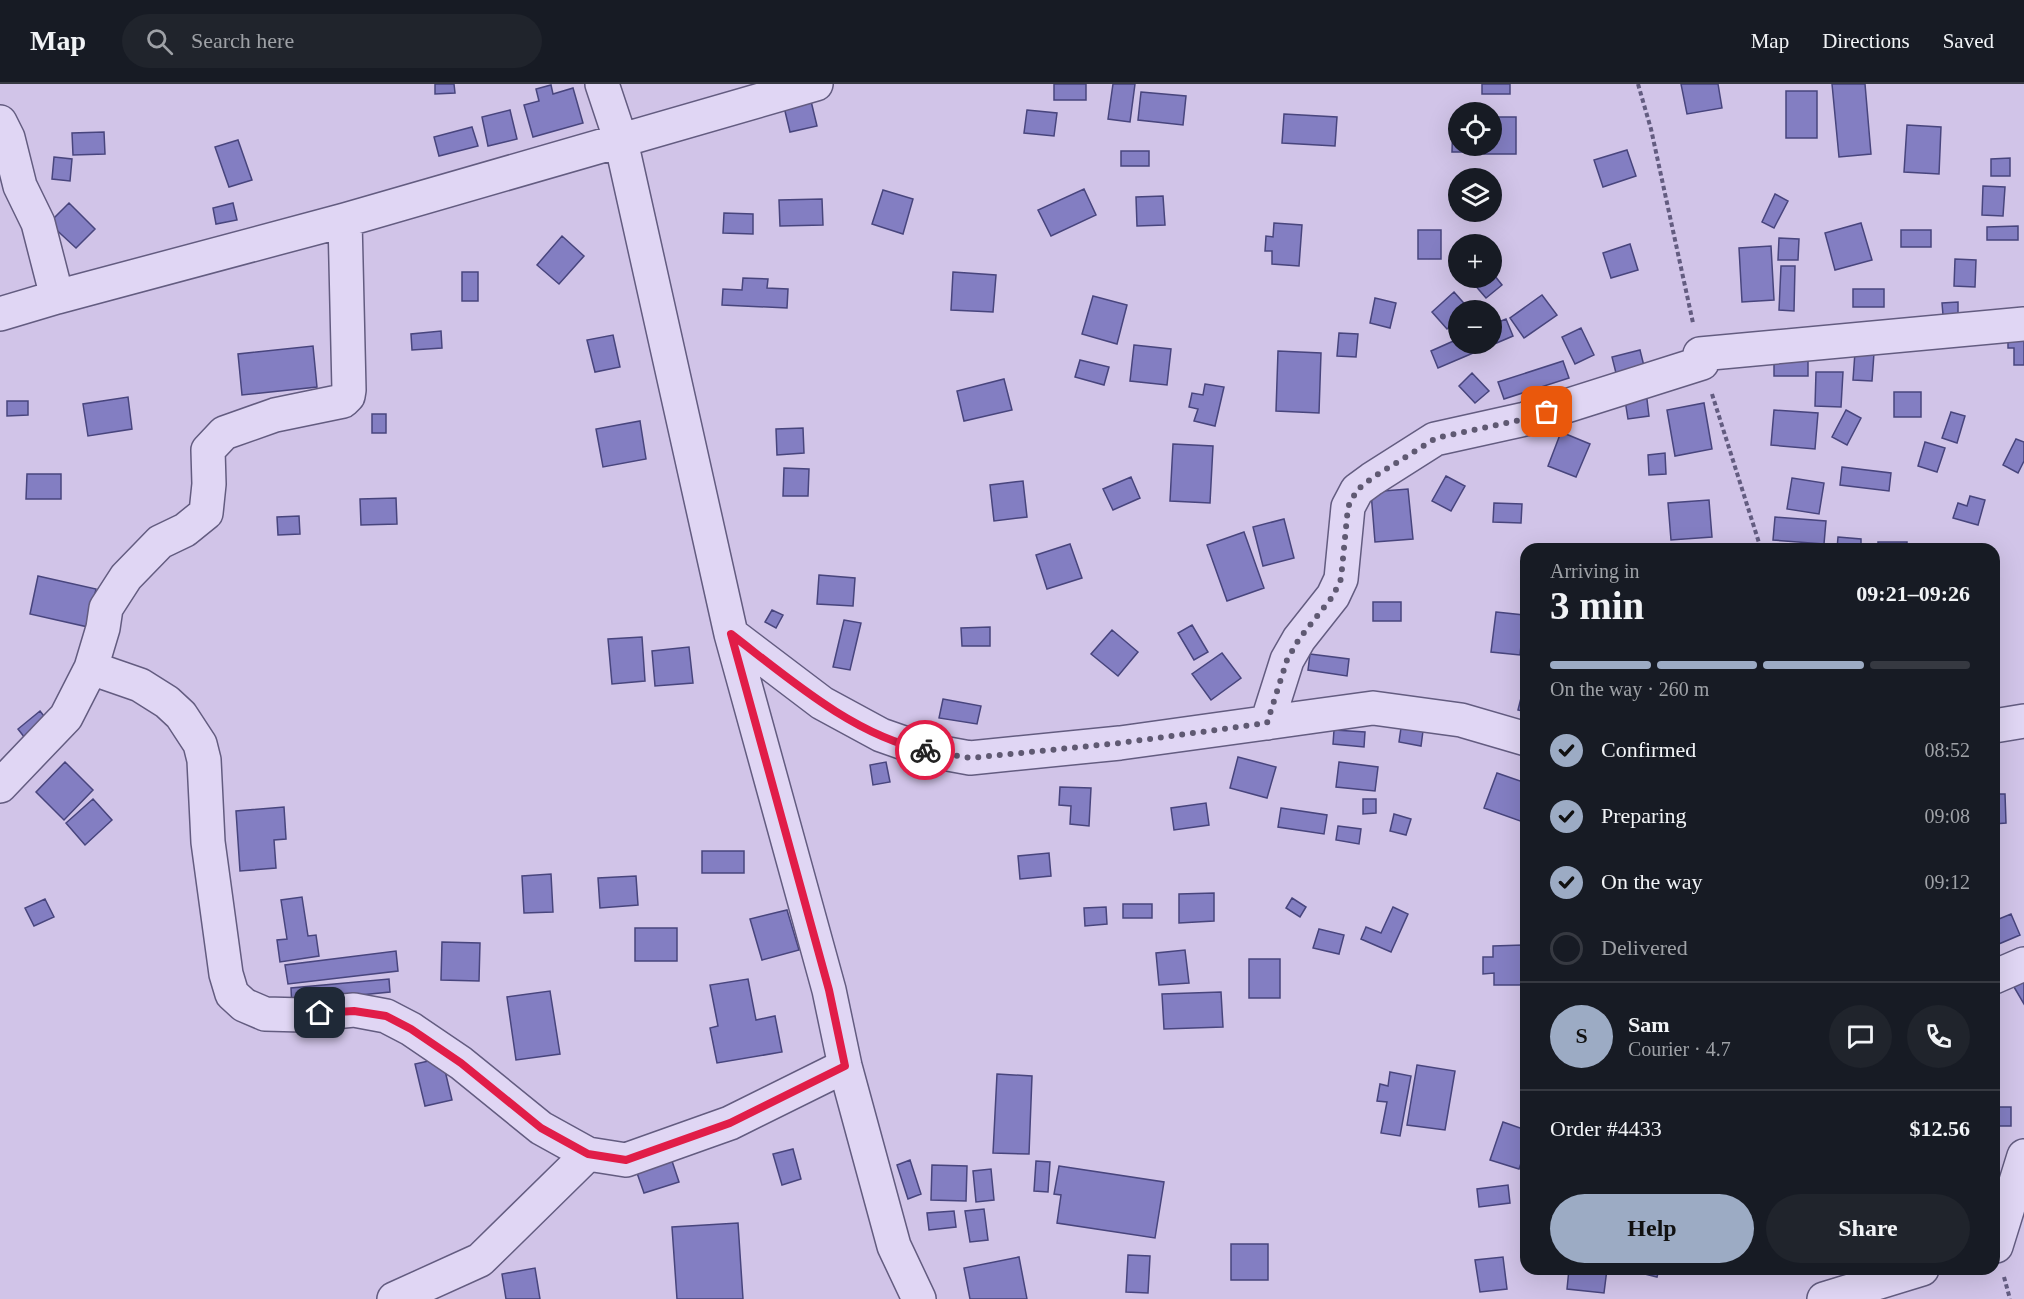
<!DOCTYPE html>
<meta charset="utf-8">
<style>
:root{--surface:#171b24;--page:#20242c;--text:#f1f3f6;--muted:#9ea1a6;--line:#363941;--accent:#9cabc4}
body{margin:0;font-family:"Times New Roman",serif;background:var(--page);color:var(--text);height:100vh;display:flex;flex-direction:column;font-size:22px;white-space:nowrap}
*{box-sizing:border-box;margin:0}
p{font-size:20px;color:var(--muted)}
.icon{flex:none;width:33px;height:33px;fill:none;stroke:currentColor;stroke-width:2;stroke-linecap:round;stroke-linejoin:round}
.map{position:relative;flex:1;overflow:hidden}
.sheet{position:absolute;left:1520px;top:459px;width:480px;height:732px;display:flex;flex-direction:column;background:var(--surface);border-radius:18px;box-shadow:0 6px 24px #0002}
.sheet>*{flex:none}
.fabs{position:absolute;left:1448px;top:18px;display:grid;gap:12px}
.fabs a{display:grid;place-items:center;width:54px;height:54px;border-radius:50%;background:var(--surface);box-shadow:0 6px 24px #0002;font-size:30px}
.pin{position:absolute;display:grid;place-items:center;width:51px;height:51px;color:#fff;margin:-26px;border-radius:12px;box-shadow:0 3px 9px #0006}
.courier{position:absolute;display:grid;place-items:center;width:60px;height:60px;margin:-30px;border:4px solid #e11d48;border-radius:50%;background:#fff;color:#222;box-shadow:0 2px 8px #0007}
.summary em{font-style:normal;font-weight:600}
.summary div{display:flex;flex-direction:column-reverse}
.summary{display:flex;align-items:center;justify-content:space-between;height:102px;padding:0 30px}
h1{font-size:39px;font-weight:600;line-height:45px}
.bar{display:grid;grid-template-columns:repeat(4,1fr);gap:9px 6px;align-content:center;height:72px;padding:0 30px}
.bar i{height:8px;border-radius:4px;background:var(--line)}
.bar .on{background:var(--accent)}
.bar p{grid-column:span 4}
.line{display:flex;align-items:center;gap:15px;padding:0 30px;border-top:2px solid var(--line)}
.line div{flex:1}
.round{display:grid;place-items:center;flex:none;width:63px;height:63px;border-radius:32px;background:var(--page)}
ol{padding:0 30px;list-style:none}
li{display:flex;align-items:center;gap:18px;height:66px}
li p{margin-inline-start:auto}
li .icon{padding:6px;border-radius:50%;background:var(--accent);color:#111;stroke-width:4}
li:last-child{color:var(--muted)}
li i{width:33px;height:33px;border:3px solid var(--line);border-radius:50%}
.primary-button{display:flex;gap:12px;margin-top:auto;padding:12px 30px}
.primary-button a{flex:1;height:69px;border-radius:36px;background:var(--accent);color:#111;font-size:24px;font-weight:600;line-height:69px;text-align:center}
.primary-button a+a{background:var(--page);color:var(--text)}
header{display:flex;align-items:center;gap:36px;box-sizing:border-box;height:84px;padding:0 30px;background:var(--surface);border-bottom:2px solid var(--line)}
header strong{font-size:28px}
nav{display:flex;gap:33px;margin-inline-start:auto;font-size:21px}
.search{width:420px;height:54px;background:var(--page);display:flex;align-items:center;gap:15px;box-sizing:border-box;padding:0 21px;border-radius:33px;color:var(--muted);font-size:22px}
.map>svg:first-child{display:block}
.building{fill:#837ec2;stroke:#48457d;stroke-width:1.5}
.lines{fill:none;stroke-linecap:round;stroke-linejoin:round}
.minor-casing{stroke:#635c80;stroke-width:36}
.path{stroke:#635c80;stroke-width:4;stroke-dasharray:4.5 3;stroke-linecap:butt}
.minor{stroke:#e0d6f4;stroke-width:33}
.done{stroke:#5f5972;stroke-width:6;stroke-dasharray:0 10.8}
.route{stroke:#e11d48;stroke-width:8}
</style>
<header>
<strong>Map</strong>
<div class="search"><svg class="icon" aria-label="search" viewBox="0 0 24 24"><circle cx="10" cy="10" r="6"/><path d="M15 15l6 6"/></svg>Search here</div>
<nav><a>Map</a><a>Directions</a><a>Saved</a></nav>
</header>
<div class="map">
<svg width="2024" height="1215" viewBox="0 0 2024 1215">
<rect width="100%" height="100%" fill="#d1c4e8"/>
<path class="building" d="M435 0H454L455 9 435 10Z
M1054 0H1086V16H1054Z
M1113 0H1135L1130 38 1108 35Z
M1482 0H1510V10H1482Z
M1681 0H1718L1722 24 1687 30Z
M1832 0H1865L1871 70 1839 73Z
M551 1 553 10 573 4 583 39 533 53 524 21 539 17 536 5Z
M1786 7H1817V54H1786Z
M1141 8 1186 12 1183 41 1138 36Z
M811 17 817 42 790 48 784 23Z
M510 26 517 55 488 62 482 33Z
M1027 26 1057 29 1054 52 1024 49Z
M1284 30 1337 33 1335 62 1282 59Z
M1453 33H1458V62H1477V68H1452Z
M1491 33H1516V70H1484V62H1491Z
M1907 41 1941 43 1939 90 1904 88Z
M472 43 478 62 439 72 434 53Z
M104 48 105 70 73 71 72 49Z
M238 56 252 96 229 103 215 63Z
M1627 66 1636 92 1603 103 1594 76Z
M1121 67H1149V82H1121Z
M54 73 72 75 70 97 52 95Z
M2010 74V92H1991V75Z
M1983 102 2005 103 2003 132 1982 131Z
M1084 105 1096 131 1051 152 1038 126Z
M883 106 913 115 903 150 872 140Z
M1775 110 1788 117 1774 144 1762 138Z
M1163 112 1165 141 1137 142 1136 113Z
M822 115 823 141 780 142 779 116Z
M69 119 95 145 76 164 49 139Z
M233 119 237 136 216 140 213 124Z
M724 129 753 130V150L723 149Z
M1274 139 1302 141 1299 182 1272 180V167H1265L1266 152 1273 153Z
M1861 139 1872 176 1835 186 1825 149Z
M2018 142V156H1987V143Z
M1418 146H1441V175H1418Z
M1901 146H1931V163H1901Z
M562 152 584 172 559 200 537 181Z
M1779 154 1799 155 1798 176H1778Z
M1630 160 1638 186 1611 194 1603 169Z
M1771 162 1774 216 1742 218 1739 164Z
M1955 175 1976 176 1975 203 1954 202Z
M1781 182H1795L1794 227 1779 226Z
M1491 187 1502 201 1486 214 1474 200 1482 194H1491Z
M462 188H478V217H462Z
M953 188 996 191 993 228 951 226Z
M743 194 768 195 767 204 788 205 787 224 722 221 723 205 742 206Z
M1853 205H1884V223H1853Z
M1454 208 1469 225 1458 226V235L1447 245 1432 228Z
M1542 211 1557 231 1524 254 1510 234Z
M1093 212 1127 221 1117 260 1082 250Z
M1375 214 1396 219 1390 244 1370 239Z
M1958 218V230L1943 231 1942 219Z
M1506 235 1513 252 1438 284 1431 267 1458 255V260H1491V241Z
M1581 244 1594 271 1575 280 1562 253Z
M441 247 442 264 412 266 411 250Z
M1339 249 1358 250 1356 273 1337 272Z
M613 251 620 283 595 288 587 256Z
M2008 251H2024V281H2014V264H2008Z
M1134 261 1171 265 1167 301 1130 297Z
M313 262 317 303 242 311 238 270Z
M1640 266 1644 282 1616 289 1612 273Z
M1278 267 1321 269 1319 329 1276 327Z
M1855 268 1874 269 1872 297 1853 296Z
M1774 273H1808V292H1774Z
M1080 276 1109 283 1104 301 1075 293Z
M1563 277 1569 294 1504 315 1498 298Z
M1816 288H1843L1841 323 1815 322Z
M1472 289 1489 307 1475 319 1459 302Z
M1004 295 1012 326 964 337 957 307Z
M1205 300 1224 303 1215 342 1194 337 1198 325 1189 323 1192 309 1203 311Z
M1646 307 1649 332 1628 335 1624 310Z
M1894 308H1921V333H1894Z
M128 313 132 345 88 352 83 320Z
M7 317H28V331L7 332Z
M1704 319 1712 365 1675 372 1667 326Z
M1774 326 1818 329 1815 365 1771 361Z
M1846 326 1861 334 1847 361 1832 353Z
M1951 328 1965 332 1957 359 1942 354Z
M372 330H386V349H372Z
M640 337 646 375 603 383 596 345Z
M803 344 804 369 777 371 776 345Z
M1561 348 1590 360 1576 393 1548 382Z
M2016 355 2024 358V377L2018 389 2003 381Z
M1925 358 1945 364 1937 388 1918 382Z
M1173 360 1213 362 1210 419 1170 417Z
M1665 369 1666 390 1649 391 1648 371Z
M1842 383 1891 389 1889 407 1840 401Z
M784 384 809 385 808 412H783Z
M27 390H61V415H26Z
M1446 392 1465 402 1451 427 1432 417Z
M1131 393 1140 414 1113 426 1103 405Z
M1792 394 1824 399 1819 430 1787 425Z
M1023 397 1027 433 994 437 990 401Z
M1408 405 1413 455 1375 458 1371 408Z
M1970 412 1985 416 1978 441 1953 434 1958 419 1967 422Z
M396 414 397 440 361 441 360 415Z
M1709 416 1712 453 1671 456 1668 419Z
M1494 419 1522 420 1521 439 1493 438Z
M299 432 300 450 278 451 277 433Z
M1775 433 1826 437 1824 460 1773 456Z
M1284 435 1294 474 1263 482 1253 443Z
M1244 448 1264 504 1227 517 1207 461Z
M1838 453 1861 455V465H1837Z
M1878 458H1907V465H1878Z
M1070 460 1082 494 1047 505 1036 471Z
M819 491 855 494 853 522 817 520Z
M38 492 96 505 88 543 30 530Z
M1373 518H1401V537H1373Z
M772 526 783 531 776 544 765 538Z
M1496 528 1524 531 1520 571 1491 568Z
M844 536 861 539 850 586 833 583Z
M1192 541 1208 568 1194 576 1178 549Z
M990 543V562H962L961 544Z
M1994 544 1998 563 1994 565Z
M1112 546 1138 568 1118 592 1091 570Z
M642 553 645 597 612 600 608 555Z
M689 563 693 599 655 602 652 567Z
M1222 569 1241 594 1211 616 1192 590Z
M1310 570 1349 575 1347 592 1308 586Z
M1521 614 1526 615V628L1518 626Z
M943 615 981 622 977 640 939 634Z
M40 627 51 641 28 658 18 645Z
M1401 644 1423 647 1421 662 1399 658Z
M1334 646 1365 648 1364 663 1333 660Z
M1238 673 1276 683 1267 714 1230 704Z
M65 678 93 706 64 736 36 708Z
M886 678 890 698 873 701 870 681Z
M1339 678 1378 683 1375 707 1336 703Z
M1497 689 1526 699V739L1484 724Z
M1060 703 1091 704 1089 742 1070 740 1071 722 1059 721Z
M1994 710H2005L2006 739 1994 740Z
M93 715 112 736 85 761 66 739Z
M1363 715H1376V729L1363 730Z
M1206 719 1209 741 1174 746 1171 724Z
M284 723 286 755 274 756 276 784 240 787 236 727Z
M1281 724 1327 731 1324 750 1278 743Z
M1394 730 1411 735 1406 751 1390 747Z
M1338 742 1361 745 1359 760 1336 756Z
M702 767H744V789H702Z
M1049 769 1051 792 1020 795 1018 772Z
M551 790 553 828 524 829 522 792Z
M636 792 638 821 600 824 598 794Z
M1214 809V837L1179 839V810Z
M302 813 308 852 316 851 319 872 280 878 277 856 287 855 281 816Z
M1292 814 1306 823 1300 833 1286 824Z
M45 815 54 833 34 842 25 824Z
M1123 820H1152V834H1123Z
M1106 823 1107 840 1085 842 1084 824Z
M1393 823 1408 830 1391 868 1361 855 1366 843 1381 849Z
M787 826 799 866 762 876 750 835Z
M2011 830 2020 851 1994 862V837Z
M635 844H677V877H635Z
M1319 845 1344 851 1339 870 1313 864Z
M442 858 480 859 479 897 441 896Z
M1523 861 1524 901H1494V889L1483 890V873H1493V862Z
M1185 866 1189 899 1159 901 1156 869Z
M396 867 398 887 288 900 285 881Z
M1249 875H1280V914H1249Z
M389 895 390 908 330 914 292 924 291 904Z
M748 895 756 936 775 932 782 968 717 979 710 944 718 942 710 901Z
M2024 898V920L2014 903Z
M550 907 560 970 516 976 507 913Z
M1221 908 1223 943 1164 945 1162 910Z
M442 974 452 1016 425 1022 415 980Z
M1417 981 1455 987 1445 1046 1407 1041Z
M1390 988 1411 992 1400 1052 1381 1049 1387 1018 1377 1017 1380 1000 1388 1002Z
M997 990 1032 992 1029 1070 993 1069Z
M1999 1023H2011V1042H1999Z
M1503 1038 1526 1046V1065L1519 1085 1490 1076Z
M793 1065 801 1095 782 1101 773 1070Z
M910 1076 921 1110 908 1115 897 1081Z
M672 1077 679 1098 644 1109 637 1089Z
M1036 1077 1050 1078 1048 1108 1034 1107Z
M932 1081 967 1082 966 1117 931 1116Z
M1059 1082 1164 1098 1155 1154 1057 1139 1061 1111 1054 1110Z
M991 1085 994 1116 976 1118 973 1087Z
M1508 1101 1510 1119 1479 1123 1477 1105Z
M984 1125 988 1156 970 1158 965 1127Z
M954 1127 956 1143 929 1146 927 1129Z
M738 1139 743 1215H677L672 1143Z
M1231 1160H1268V1196H1231Z
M1128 1171 1150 1172 1148 1209 1126 1208Z
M1019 1173 1027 1215H970L964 1184Z
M1503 1173 1507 1205 1480 1208 1475 1176Z
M535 1184 540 1215H506L502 1190Z
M1569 1185H1607L1604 1209 1567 1205Z
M1625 1185H1659L1657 1193Z
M1752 1185H1768L1754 1190Z"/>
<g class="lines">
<g class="minor-casing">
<path id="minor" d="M602 0 621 57 731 550 829 906 845 982 894 1162 919 1215
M0 38 8 54 20 102 38 139 57 213
M0 230 57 213 345 136 816 0
M1700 270 2024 240
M731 550 822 619 881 651 921 665 970 674 1120 659 1373 624 1461 636 1526 655
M91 584 140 601 167 618 181 631 200 660 204 676 208 758 226 890 232 910 244 921 265 930 303 931 354 926 386 932 411 945 461 979 541 1044 588 1070 626 1076 730 1039 845 982
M1267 639 1287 576 1299 555 1333 512 1341 495 1348 423 1357 406 1372 395 1435 355 1525 335 1702 279
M1994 642 2024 637
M0 702 66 633 91 584 103 544 106 524 126 493 160 458 185 446 206 429 209 400 208 366 224 349 275 331 343 317 348 312 349 306 345 136
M1994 893 2024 880
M1996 1162 2024 1072
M394 1215 480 1176 588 1070
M1824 1215 1922 1185"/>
</g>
<path class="path" d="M1638 0 1651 45 1693 239
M1712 310 1761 465
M2004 1193 2010 1215"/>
<use href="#minor" class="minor"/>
</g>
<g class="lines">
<path class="done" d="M925 666 970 674 1120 659 1267 639 1287 576 1299 555 1333 512 1341 495 1348 423 1357 406 1372 394 1436 354 1525 335 1547 328"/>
<path class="route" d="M320 929 354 927 386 932 411 945 461 979 541 1044 588 1070 626 1076 730 1039 845 982 829 906 731 550C787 593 854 652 925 666"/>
</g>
</svg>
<div class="fabs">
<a><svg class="icon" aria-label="locate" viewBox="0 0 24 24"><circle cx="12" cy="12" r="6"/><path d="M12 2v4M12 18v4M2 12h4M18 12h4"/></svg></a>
<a><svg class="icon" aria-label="layers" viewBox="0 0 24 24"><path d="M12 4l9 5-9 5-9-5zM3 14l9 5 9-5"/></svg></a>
<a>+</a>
<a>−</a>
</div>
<div class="pin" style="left:1547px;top:328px;background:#ea580c"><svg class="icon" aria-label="bag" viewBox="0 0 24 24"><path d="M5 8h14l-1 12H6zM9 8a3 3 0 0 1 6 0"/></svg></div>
<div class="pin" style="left:320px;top:929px;background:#1f2937"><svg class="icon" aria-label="home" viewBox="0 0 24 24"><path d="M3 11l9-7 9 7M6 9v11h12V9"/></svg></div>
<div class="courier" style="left:925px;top:666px"><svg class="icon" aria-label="bike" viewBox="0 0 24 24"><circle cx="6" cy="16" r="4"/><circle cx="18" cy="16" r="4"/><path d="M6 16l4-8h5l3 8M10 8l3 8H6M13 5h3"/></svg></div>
<section class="sheet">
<div class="summary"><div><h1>3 min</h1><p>Arriving in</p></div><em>09:21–09:26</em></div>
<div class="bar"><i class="on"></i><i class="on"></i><i class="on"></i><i></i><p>On the way · 260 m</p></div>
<ol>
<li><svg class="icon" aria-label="check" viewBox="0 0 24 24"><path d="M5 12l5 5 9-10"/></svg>Confirmed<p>08:52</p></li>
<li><svg class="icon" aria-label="check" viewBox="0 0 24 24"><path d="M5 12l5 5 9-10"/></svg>Preparing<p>09:08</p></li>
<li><svg class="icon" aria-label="check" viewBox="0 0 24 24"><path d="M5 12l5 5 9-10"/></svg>On the way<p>09:12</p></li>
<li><i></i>Delivered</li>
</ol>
<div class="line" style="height:108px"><b class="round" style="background:var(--accent);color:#111">S</b><div><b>Sam</b><p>Courier · 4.7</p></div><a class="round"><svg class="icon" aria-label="chat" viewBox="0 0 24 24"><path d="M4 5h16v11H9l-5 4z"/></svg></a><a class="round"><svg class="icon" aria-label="phone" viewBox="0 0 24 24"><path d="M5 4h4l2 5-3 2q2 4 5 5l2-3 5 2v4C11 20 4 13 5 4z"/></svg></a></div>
<div class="line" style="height:78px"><div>Order #4433</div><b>$12.56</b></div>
<div class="primary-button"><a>Help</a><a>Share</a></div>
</section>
</div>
